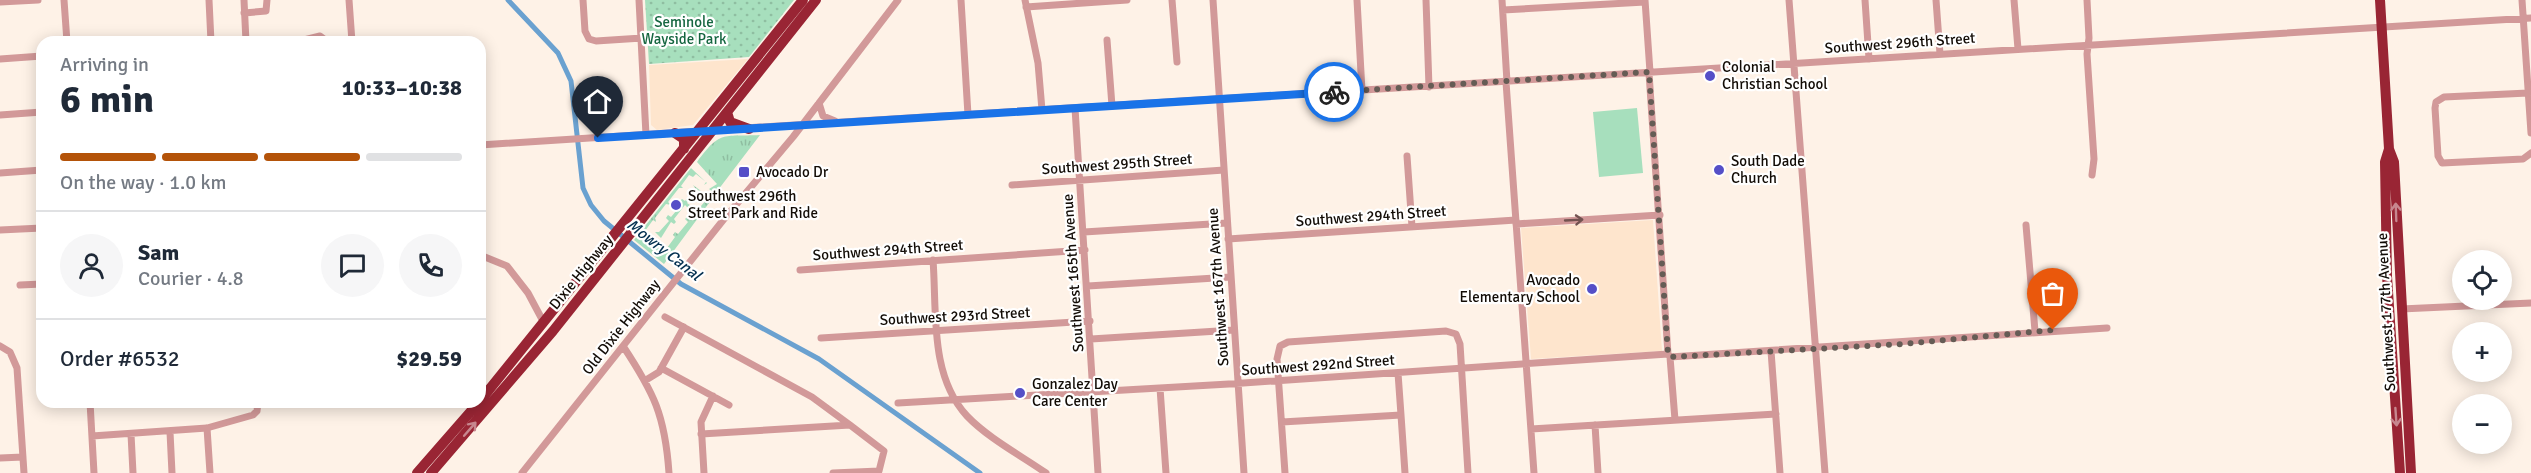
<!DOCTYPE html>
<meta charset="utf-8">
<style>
:root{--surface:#fff;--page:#f6f6f7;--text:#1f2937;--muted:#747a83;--line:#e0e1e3;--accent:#b45309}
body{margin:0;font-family:Signika,sans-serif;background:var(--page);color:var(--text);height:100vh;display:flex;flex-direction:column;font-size:22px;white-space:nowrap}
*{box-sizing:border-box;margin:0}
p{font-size:20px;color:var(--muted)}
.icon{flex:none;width:33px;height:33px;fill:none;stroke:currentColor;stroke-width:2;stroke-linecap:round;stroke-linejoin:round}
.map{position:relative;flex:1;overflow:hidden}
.drawer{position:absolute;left:36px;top:36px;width:450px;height:372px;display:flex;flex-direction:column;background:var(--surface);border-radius:18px;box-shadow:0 3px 15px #0003}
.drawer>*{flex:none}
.buttons{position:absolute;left:2452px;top:250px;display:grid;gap:12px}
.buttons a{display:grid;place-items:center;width:60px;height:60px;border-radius:50%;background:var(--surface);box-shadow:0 3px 15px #0003;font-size:30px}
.pin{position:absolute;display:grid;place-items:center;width:51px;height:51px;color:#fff;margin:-62px -26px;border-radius:50% 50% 50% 0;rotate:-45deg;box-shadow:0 0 6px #0007}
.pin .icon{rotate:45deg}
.courier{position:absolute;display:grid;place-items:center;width:60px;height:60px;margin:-30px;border:4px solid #1a73e8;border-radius:50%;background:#fff;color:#222;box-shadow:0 2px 8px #0007}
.overview em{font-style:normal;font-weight:800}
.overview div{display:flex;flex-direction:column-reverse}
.overview{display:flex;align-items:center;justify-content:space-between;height:102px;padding:0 24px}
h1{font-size:39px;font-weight:800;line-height:45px}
.bar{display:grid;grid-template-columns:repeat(4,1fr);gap:9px 6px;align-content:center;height:72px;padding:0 24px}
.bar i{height:8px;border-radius:4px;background:var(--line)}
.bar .active{background:var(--accent)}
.bar p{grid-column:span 4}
.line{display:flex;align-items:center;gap:15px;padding:0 24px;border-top:2px solid var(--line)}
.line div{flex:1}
.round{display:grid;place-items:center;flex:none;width:63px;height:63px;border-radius:32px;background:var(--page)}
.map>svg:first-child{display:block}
.built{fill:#fee5cd}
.grass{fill:url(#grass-tufts)}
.park{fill:url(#park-dots)}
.pitch{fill:#a7dfbd}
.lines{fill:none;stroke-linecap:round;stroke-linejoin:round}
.canal{stroke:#6aa1d0;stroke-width:5}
.minor{stroke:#d29999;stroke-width:7}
.highway{stroke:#992534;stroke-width:10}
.oneway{stroke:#c7878f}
.oneway2{stroke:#725250}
.done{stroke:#655c55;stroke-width:6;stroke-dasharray:0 10.8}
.route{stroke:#1a73e8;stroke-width:8}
.poi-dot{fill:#554fc7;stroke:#fff;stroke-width:2}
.labels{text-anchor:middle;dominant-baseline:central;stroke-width:4.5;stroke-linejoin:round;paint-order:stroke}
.park-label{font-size:15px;fill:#156640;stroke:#fff}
.street-label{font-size:15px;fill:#120c06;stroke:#fff}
.poi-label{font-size:15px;fill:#120c06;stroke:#fff;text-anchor:start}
.water-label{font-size:16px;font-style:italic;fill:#043050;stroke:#fff}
</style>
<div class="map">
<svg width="2531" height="473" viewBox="0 0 2531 473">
<defs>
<pattern id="grass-tufts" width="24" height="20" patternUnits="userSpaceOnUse" patternTransform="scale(1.5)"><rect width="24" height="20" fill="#a7dfbd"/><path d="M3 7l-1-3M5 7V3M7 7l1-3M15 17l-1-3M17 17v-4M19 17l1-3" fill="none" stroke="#8fbea1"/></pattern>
<pattern id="park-dots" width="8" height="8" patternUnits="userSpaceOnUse" patternTransform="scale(1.5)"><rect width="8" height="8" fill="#a7dfbd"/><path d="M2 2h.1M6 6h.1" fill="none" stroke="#8fbea1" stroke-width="1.8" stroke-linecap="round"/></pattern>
</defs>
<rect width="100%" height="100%" fill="#fef2e7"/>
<path class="built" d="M748 59 693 125 657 130 651 125 649 65Z
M1653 220 1662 351 1531 359 1521 228Z"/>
<path class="grass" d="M760 135 715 194 709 189 717 184 697 162C721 130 721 137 760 135Z
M691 168 707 183 704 185 706 182 696 174 693 177 689 175 681 186 683 188H679L668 202 671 205 666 204 655 218 656 222 653 220 645 231 648 234 646 237 660 249 663 246 667 248 675 237 673 235 675 232 678 234 688 222 685 219 687 217 690 219 712 193 715 195 664 264 634 240Z
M693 185 701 191 697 190 687 203 690 205 688 208 685 205 674 219 676 222 674 224 671 222 661 238 655 232H659L669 221 666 218 668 215 671 217 682 204 680 201 682 199 685 201 695 188Z"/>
<path class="park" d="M645 0H794L749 57 649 64Z"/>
<path class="pitch" d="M1637 108 1643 173 1599 177 1593 112Z"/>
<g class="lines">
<path class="canal" d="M508 0 558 53 571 81 583 188 591 205 604 221 681 284 819 359 980 473"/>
<path class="minor" d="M64 0 67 42
M209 0 211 42
M244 0 246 42
M349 0 352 42
M583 0 585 31 589 39 596 41 642 38
M639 0 646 135
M961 0 968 115
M1025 0 1038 63 1042 110
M1172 0 1177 62
M1213 0 1244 473
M1357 0 1362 91
M1426 0 1429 87
M1502 0 1507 82
M1645 0 1650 72
M1789 0 1825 473
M1865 0 1869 59
M1936 0 1940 54
M2014 0 2018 49
M2087 0 2089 38 2087 54 2094 159 2092 175
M2522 0 2531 133
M0 2 38 0
M1026 7 1127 0
M1503 10 1645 2
M244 13 266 11 267 0
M1107 40 1112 106
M296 42 320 36 328 42
M0 59 42 56
M1649 73 1668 354 1670 357 1675 420
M1506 82 1534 473
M2528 93 2444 97 2436 102 2435 108 2438 156 2442 163 2523 159 2531 153
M819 103 823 116 835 121
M1075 108 1098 473
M0 115 42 112
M713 130 2531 18
M480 145 699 131
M1407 156 1412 227
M0 173 42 170
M1012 185 1224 170
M1516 224 1660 215
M2026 225 2035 331
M0 230 42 228
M1084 232 1227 223
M1228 239 1516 220
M480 255 507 266 528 293 544 323
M933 260C937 310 929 375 967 416 988 438 1020 455 1046 473
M800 270 1085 250
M20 285 42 284
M1088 286 1231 277
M2401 309 2531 303
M665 317 812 397 850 425
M821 338 1090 321
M1091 339 1234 330
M0 346 10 352 17 368 24 473
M623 346C654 393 665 415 669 473
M1771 351 1780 473
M1670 357 2107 328
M661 368 729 405
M1398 373 1401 415
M646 380 659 372 684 327
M1160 388 1166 473
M90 402 94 473
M898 403 1229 384 1668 354
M1282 422 1401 415 1405 473
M1595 425 1598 473
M207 428 210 473
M1531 429 1776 414
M170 432 172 473
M131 434 133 473
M701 434 850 425 884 451 879 471 833 473
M92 436 207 428 253 415 257 411 258 402
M0 458 23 457
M522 473 724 219 793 137 898 0
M704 473 701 422 713 396
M1285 473 1277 359 1280 346 1288 342 1446 331 1456 334 1460 344 1468 473"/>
<path class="highway" d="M2380 0 2389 149 2394 162 2411 473
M727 112 730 122 749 129
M675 133 684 139V149
M2389 149 2385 162 2387 276 2400 473
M480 401 803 0
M417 473 479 402
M431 473 553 331 816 0"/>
</g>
<defs><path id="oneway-shaft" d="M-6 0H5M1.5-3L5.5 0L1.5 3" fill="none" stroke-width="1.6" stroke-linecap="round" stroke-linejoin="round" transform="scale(1.5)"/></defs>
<g class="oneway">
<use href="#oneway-shaft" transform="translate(2396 212) rotate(-92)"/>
<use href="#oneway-shaft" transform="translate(2396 417) rotate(86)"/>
<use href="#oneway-shaft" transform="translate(470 429) rotate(-49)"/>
</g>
<use class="oneway2" href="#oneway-shaft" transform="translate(1574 220) rotate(-3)"/>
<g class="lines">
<path class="done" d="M1334 92 1649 72 1668 354 1671 357 1902 344 2053 330"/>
<path class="route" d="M598 138 1334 92"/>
</g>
<g class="poi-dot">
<circle cx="1710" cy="76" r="6"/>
<circle cx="1719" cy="170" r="6"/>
<rect x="738" y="166" width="12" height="12" rx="3"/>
<circle cx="676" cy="205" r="6"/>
<circle cx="1592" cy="289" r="6"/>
<circle cx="1020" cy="393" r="6"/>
</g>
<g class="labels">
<g class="park-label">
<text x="684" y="22">Seminole<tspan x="684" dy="17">Wayside Park</tspan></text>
</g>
<g class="street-label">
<text transform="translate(1900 43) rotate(-4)">Southwest 296th Street</text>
<text transform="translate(1117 164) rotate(-4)">Southwest 295th Street</text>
<text transform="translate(1371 216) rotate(-4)">Southwest 294th Street</text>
<text transform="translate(888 250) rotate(-4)">Southwest 294th Street</text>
<text transform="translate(581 272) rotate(-51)">Dixie Highway</text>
<text transform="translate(1073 273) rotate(-94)">Southwest 165th Avenue</text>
<text transform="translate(1218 287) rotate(-94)">Southwest 167th Avenue</text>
<text transform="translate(2386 312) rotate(-93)">Southwest 177th Avenue</text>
<text transform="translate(955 316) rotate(-3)">Southwest 293rd Street</text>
<text transform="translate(621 327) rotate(-52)">Old Dixie Highway</text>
<text transform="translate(1318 365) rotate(-4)">Southwest 292nd Street</text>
</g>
<g class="poi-label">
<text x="1722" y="67">Colonial<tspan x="1722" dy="17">Christian School</tspan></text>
<text x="1731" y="161">South Dade<tspan x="1731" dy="17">Church</tspan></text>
<text x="756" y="172">Avocado Dr</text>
<text x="688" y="196">Southwest 296th<tspan x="688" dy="17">Street Park and Ride</tspan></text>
<text x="1580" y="280" text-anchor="end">Avocado<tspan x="1580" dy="17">Elementary School</tspan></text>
<text x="1032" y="384">Gonzalez Day<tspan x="1032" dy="17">Care Center</tspan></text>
</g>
<g class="water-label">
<text transform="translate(664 250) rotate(38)">Mowry Canal</text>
</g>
</g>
</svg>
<div class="buttons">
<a><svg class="icon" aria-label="locate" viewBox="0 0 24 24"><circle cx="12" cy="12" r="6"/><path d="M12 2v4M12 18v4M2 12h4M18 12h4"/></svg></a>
<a>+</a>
<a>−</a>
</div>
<div class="pin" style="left:2053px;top:330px;background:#ea580c"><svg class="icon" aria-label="bag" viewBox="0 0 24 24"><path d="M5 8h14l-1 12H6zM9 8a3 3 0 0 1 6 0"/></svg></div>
<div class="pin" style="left:598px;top:138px;background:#1f2937"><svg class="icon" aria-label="home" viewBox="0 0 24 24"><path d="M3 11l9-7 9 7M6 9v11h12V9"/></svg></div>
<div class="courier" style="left:1334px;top:92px"><svg class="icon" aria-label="bike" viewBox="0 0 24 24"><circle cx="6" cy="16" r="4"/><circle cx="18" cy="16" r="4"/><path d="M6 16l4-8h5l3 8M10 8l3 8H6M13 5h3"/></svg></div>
<section class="drawer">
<div class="overview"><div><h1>6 min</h1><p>Arriving in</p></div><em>10:33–10:38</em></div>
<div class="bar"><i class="active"></i><i class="active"></i><i class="active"></i><i></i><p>On the way · 1.0 km</p></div>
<div class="line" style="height:108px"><a class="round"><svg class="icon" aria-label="person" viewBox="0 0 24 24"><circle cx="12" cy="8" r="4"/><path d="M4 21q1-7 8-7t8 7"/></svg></a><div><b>Sam</b><p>Courier · 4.8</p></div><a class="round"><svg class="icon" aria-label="chat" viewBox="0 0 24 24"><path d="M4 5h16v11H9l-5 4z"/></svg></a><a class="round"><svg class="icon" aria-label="phone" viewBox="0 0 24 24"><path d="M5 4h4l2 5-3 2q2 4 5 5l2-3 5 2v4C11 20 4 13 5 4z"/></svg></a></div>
<div class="line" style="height:78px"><div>Order #6532</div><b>$29.59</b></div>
</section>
</div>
